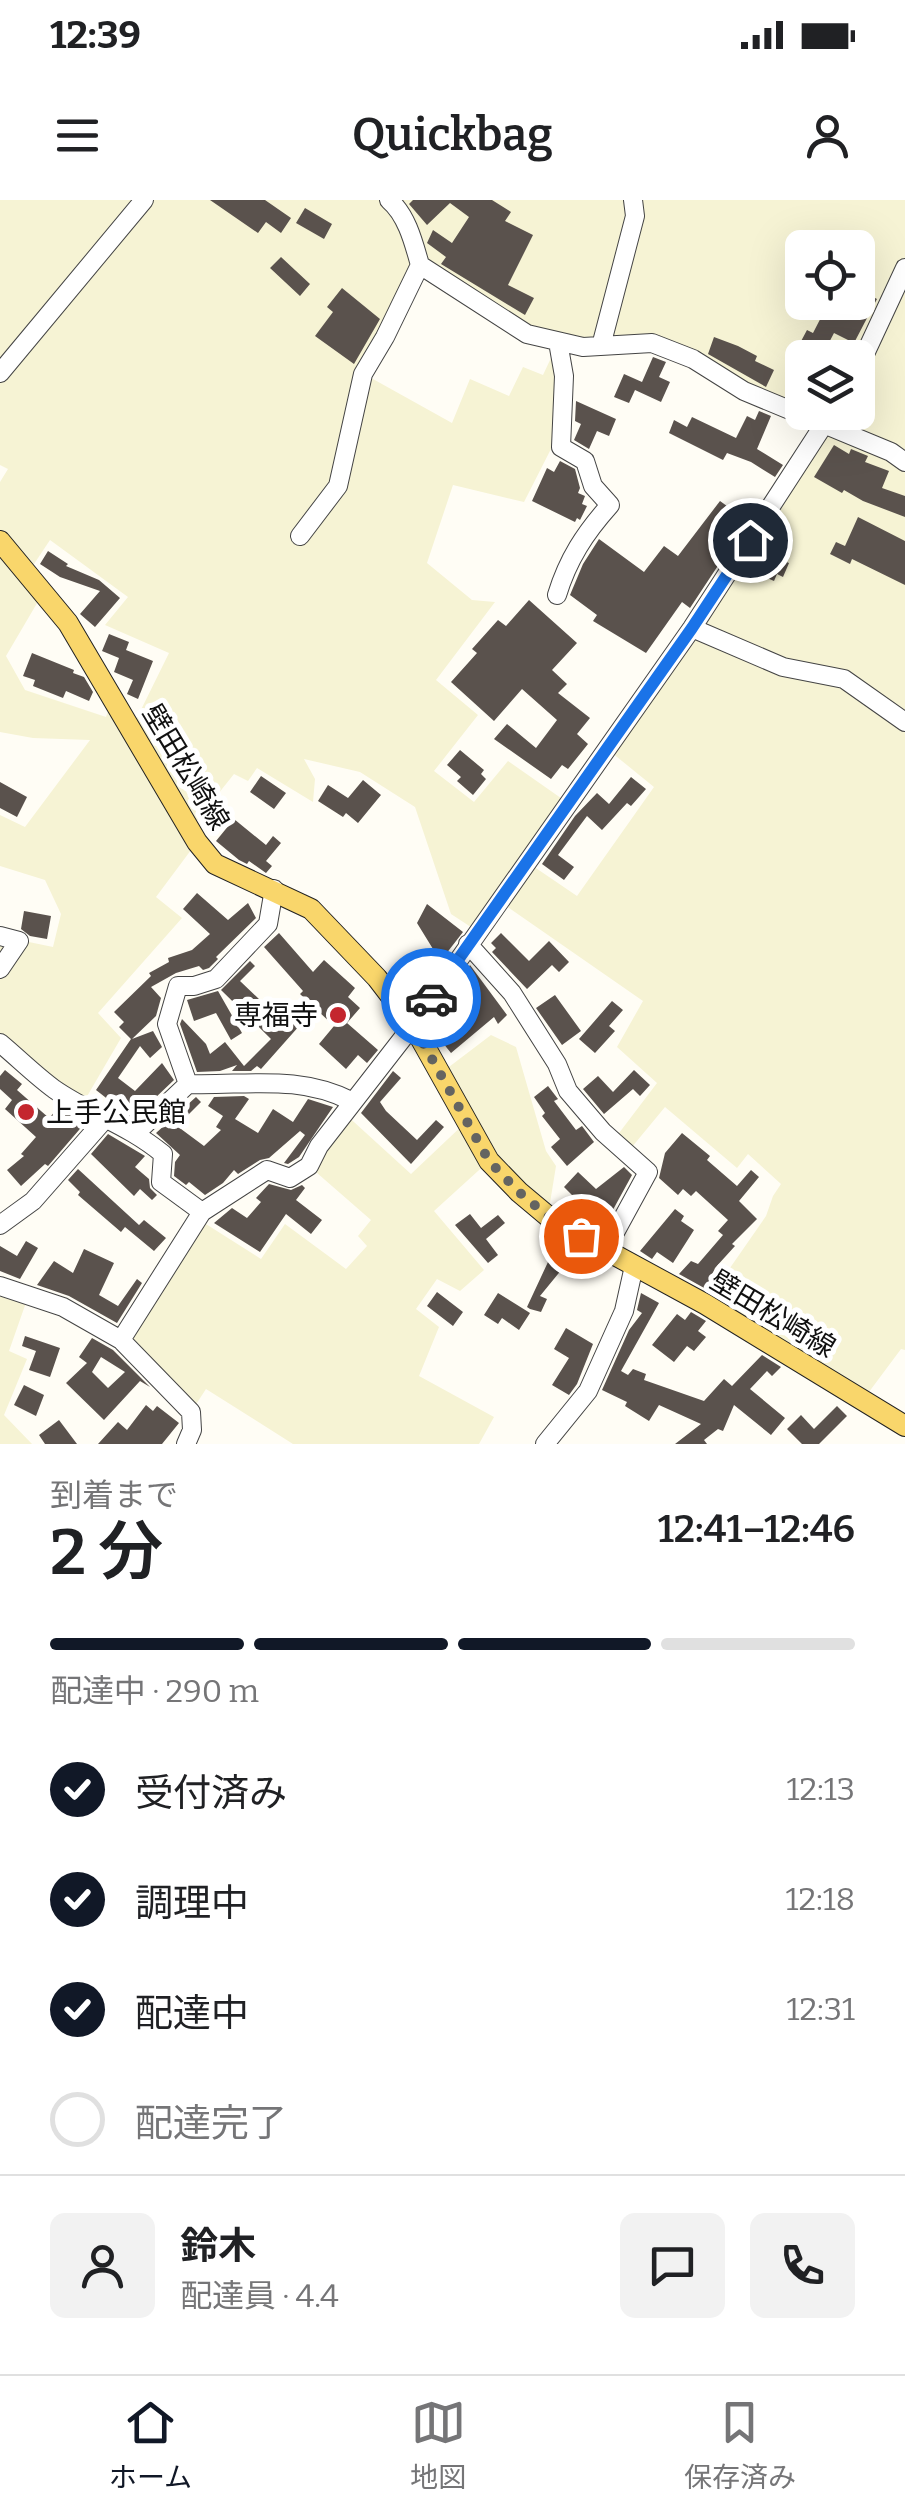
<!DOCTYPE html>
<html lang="ja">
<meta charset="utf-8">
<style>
:root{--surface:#fff;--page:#f2f2f2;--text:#202124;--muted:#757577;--line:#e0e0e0;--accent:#111827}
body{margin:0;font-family:Bitter,"Noto Sans JP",serif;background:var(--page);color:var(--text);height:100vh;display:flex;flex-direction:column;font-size:38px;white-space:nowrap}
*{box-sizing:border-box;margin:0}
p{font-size:32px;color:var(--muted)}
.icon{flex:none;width:55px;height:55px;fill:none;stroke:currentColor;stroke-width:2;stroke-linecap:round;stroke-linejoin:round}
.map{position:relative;height:1244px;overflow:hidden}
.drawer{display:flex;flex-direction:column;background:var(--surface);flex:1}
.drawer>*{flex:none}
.fabs{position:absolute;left:785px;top:30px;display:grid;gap:20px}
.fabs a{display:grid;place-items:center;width:90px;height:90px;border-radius:15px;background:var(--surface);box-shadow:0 10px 40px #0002;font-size:50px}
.pin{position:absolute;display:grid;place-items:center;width:85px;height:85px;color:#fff;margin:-42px;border:5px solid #fff;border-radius:50%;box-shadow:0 2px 10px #0007}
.courier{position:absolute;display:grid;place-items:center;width:100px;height:100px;margin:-50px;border:8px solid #1a73e8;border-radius:50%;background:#fff;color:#222;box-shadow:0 2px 12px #0007}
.overview em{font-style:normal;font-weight:600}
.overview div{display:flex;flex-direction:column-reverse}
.overview{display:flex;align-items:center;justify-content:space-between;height:170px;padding:0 50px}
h1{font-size:65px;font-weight:600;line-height:75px}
.bar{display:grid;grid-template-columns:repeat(4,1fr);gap:15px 10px;align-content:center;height:120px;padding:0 50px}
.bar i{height:12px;border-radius:8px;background:var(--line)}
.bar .selected{background:var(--accent)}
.bar p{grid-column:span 4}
.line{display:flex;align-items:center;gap:25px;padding:0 50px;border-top:2px solid var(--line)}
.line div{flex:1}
.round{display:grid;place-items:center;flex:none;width:105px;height:105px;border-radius:15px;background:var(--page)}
ol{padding:0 50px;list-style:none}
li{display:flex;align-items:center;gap:30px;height:110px}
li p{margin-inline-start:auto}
li .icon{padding:10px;border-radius:50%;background:var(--accent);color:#fff;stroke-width:4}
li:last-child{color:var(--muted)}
li i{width:55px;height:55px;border:5px solid var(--line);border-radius:50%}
.status{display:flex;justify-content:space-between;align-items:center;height:70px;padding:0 50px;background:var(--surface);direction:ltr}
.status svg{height:28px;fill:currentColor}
header{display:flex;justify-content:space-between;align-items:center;height:130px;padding:0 50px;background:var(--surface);font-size:45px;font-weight:600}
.tabs{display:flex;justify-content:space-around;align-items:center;height:140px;border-top:2px solid var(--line);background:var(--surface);font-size:28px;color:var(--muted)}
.tabs a{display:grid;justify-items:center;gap:5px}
.tabs .selected{color:var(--accent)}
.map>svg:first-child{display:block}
.farmland{fill:#f6f3d4;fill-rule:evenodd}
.building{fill:#5a524d;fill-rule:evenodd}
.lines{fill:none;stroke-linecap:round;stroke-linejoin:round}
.minor-casing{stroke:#444;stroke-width:20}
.major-casing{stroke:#222;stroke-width:22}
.minor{stroke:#fff;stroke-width:18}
.major{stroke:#f9d66b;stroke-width:20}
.done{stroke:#646461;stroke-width:10;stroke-dasharray:0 18}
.route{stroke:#1a73e8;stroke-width:12}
.poi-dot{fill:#c4262e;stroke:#fff;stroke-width:4}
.labels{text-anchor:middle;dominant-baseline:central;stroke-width:10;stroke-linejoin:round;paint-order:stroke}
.street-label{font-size:28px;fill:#111;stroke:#fff}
.poi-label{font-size:28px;fill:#111;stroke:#fff;text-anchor:end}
</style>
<div class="status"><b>12:39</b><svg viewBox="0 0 49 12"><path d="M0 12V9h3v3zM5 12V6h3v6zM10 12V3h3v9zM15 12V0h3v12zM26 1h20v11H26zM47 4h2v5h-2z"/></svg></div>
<header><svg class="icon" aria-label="menu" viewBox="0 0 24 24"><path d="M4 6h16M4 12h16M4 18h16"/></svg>Quickbag<svg class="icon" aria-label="person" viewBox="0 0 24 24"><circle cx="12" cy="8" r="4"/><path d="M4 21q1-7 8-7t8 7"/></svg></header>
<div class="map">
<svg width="905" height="1244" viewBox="0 0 905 1244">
<rect width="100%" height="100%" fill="#fffdf5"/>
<path class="farmland" d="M0 0H905V1150L901 1149 863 1200 705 1104 766 1016 773 996 781 984 748 954 737 968 665 907 627 953 613 941 657 883 617 847 643 801 499 701 477 731 451 714 415 607 360 572 304 559 315 579 313 602 257 568 248 581 234 574 190 629 197 642 156 697 182 718 98 813 121 838 82 905 0 843V736L53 747 61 714 45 680 0 666V615L25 627 90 540 33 538 0 532V282L8 269 0 265ZM802 48H858V102H802ZM421 66 558 143 543 175 523 167 509 196 470 179 452 223 364 174ZM559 143H652L825 225 606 548 654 587 577 696 527 662 568 603 508 561 474 602 434 571 478 515 436 480 495 402 472 400 427 363 453 285 524 302 553 245ZM802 158H858V212H802ZM50 340 128 397 105 425 169 453 132 528 113 497 106 517 25 490 6 456 43 393 28 373Z
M491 835 516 847 546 951 556 966 550 1003 556 1023 489 961 434 1011 484 1070 460 1091 437 1079 416 1109 439 1127 419 1176 494 1217 479 1244H293L206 1189 191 1212 121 1140 198 1019 261 1059 285 1024 346 1069 367 1046 358 1036 371 1020 309 966 343 912 411 974 467 921 441 873Z
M0 1086 29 1094 9 1151 27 1159 4 1215 32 1244H0Z"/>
<path class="building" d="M210 0H265L291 18 281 33 266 22 258 33Z
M413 0H492L511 12 505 21 533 35 508 85 534 98 525 115 441 64 446 57 427 43 433 30 452 43 469 17 450 3 427 25 409 4Z
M305 8 332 24 324 39 296 23Z
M281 57 310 84 300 96 270 68Z
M858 65 872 70 864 92 877 99 854 143 834 133 821 158H803L807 149 799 145 807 130 813 133 829 102H858Z
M342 88 380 119 354 164 315 136 333 112 327 107Z
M714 137 738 146 757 156 755 161 774 170 766 187 708 154Z
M653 157 666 162 659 177 670 182 661 202 635 190 629 203 614 197 624 174 642 182Z
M576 201 616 219 609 236 597 231 589 249 574 240 581 224 575 221Z
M759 211 771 216 757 249 783 265 775 277 751 262 727 253 723 260 669 233 674 220 687 227 692 217 736 238 747 216 755 220Z
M834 245 849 254 851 249 868 256 865 262 889 271 882 288 905 296V317L863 301 844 290 842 293 814 277Z
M560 261 575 269 580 288 578 293 585 296 582 304 587 306 580 320 577 318 575 322 532 301 547 268 554 272Z
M720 301 738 314 714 347 725 355 690 408 682 402 646 453 593 421 597 415 570 395 583 364 599 339 644 372 664 346 678 356Z
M858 317 905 341V385L852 359 850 364 830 354 836 342 845 346Z
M48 351 68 364 66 366 99 380 120 398 95 427 80 414 100 391 60 377 40 364Z
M764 353 789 363 783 377 777 374 774 381 756 373Z
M529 400 577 443 552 470 567 484 558 493 590 518 577 534 588 544 568 569 562 565 551 579 494 539 507 524 536 548 557 520 522 489 494 521 451 482 477 453 472 449 498 420 506 426Z
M109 434 129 442 126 450 153 461 138 499 127 494 133 480 114 472 119 458 102 451Z
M32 453 74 470 73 473 84 477 93 492 89 501 66 491 63 498 33 486 35 480 23 476Z
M460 550 484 570 481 574 486 579 473 595 457 581 461 577 447 565Z
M261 576 286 593 274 609 250 592Z
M631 577 646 589 631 606 627 603 602 630 587 616 558 655 574 667 564 680 542 664 575 616 597 593 609 604Z
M363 580 381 595 358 623 346 613 343 617 318 601 328 585 348 598Z
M0 582 27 597 17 617 0 608Z
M234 619 266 645 273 636 281 643 266 661 272 666 266 673 249 661 247 664 239 660 216 641Z
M197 693 228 720 248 703 256 718 216 757 218 759 209 768 203 770 199 766 176 773 151 787 161 798 156 816 132 839 153 831 162 847 150 858 140 846 118 878 135 891 162 863 174 880 133 919 96 890 131 839 119 827 124 822 114 812 151 776 149 773 169 762 168 758 192 750 210 734 183 709Z
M427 704 463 732 425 781 414 771 433 749 417 723Z
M24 711 51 716 47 739 30 736 21 729Z
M279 733 313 772 324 760 355 788 348 797 360 808 347 823 378 850 367 863 358 855 346 869 319 844 334 826 300 794 303 791 264 747Z
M501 733 529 761 549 741 569 762 559 772 552 765 527 789 492 752 496 748 491 743Z
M250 761 255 766 240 781 282 821 289 814 300 825 261 869 257 866 251 871H232L237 865 220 871 197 872 180 824 182 819 206 844 210 854 225 842 244 866 271 839 221 790Z
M470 765 507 815 498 824 494 817 451 853 430 827 435 823 432 819 437 813 452 801 456 806 479 790 462 777Z
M218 791 242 833 231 840 216 813 194 821 187 800Z
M555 795 581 831 562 845 536 808Z
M612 801 623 810 609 826 615 831 595 853 579 839Z
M5 870 22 884 17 890 49 918 59 907 85 923 48 966 45 964 21 986 7 970 24 956 21 954 36 937 5 909 12 900 0 889V876Z
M634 870 650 885 640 896 633 889 604 914 583 889 598 876 613 892Z
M393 871 401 878 380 902 386 911 417 940 436 920 444 927 411 964 361 913Z
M548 886 558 899 554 901 576 930 582 926 594 942 567 966 551 947 560 939 542 916 545 913 534 897Z
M244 896 249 899 235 919 258 933 273 909 293 922 308 899 333 907 299 957 288 964 284 963 305 935 300 931 269 958 260 960 238 974 234 970 223 983 205 995 189 982 186 985 174 976 175 962 180 955 156 933 196 897 201 902 177 926 204 946 221 930 216 927 223 916 208 906 214 897Z
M682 933 710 956 707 960 737 986 751 970 759 977 739 1001 757 1019 732 1044 735 1046 715 1068 706 1089 679 1074 691 1061 698 1064 723 1035 718 1031 728 1020 696 991 691 996 683 989 678 995 659 978 665 953Z
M108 934 145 956 135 967 149 979 150 988 157 995 152 1000 140 989 134 996 91 954Z
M624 967 632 975 603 1028 585 1016 581 1021 561 1009 574 997 564 987 578 972 596 989Z
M78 969 139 1025 144 1020 166 1038 154 1051 125 1027 121 1032 78 995 80 992 68 980Z
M269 984 291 990 302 985 305 988 296 1000 322 1020 311 1034 286 1014 260 1052 214 1023 232 1008 247 1018 261 1002 256 998Z
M675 1009 684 1016 681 1021 694 1030 673 1063 657 1052 652 1059 640 1051Z
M470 1014 481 1028 498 1015 505 1023 486 1039 498 1055 488 1063 455 1025Z
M26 1041 38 1048 20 1079 0 1071V1046L17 1056Z
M563 1042 576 1052 540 1096 547 1099 541 1112 530 1109 527 1107 555 1047 557 1050Z
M84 1049 114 1063 99 1095 118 1106 137 1079 142 1083 117 1123 69 1096 37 1085 54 1061 73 1073Z
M437 1092 463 1112 453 1126 427 1106Z
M498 1093 530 1113 519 1130 502 1118 498 1124 484 1115Z
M641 1093 659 1103 621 1171 628 1175 633 1169 646 1174 644 1180 704 1201 724 1179 732 1186 762 1155 781 1167 772 1176 767 1171 750 1189 785 1218 771 1235 734 1205 723 1231 718 1229 704 1240 707 1244H675L701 1224 659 1205 649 1221 625 1206 627 1202 602 1190 629 1130 642 1113 637 1110Z
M691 1112 706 1121 698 1131 706 1137 694 1151 687 1146 674 1162 652 1145 677 1114 685 1120Z
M566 1128 593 1144 577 1184 569 1195 552 1185 569 1158 554 1149Z
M25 1136 60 1148 50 1177 29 1170 36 1151 22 1146Z
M92 1138 113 1150 150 1187 140 1181 104 1220 66 1183 87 1163 79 1157ZM101 1157 125 1172 108 1188 92 1172Z
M24 1185 44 1195 36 1216 14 1205Z
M146 1205 153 1211 157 1206 179 1223 162 1244H98L118 1222 127 1230Z
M837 1206 847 1216 819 1244H802L787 1229 801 1215 814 1229Z
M59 1220 77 1244H45L39 1235Z"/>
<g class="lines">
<g class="minor-casing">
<path id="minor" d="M389 0C407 15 414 44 420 65L527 134 583 147 652 143 693 159 744 191 891 252 905 262
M601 146 635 16 633 0
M858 169 905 68
M0 173 144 0
M300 336 338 286 363 174 385 137 420 65
M557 395C568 359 585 333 610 305L593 286 585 261 561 247 564 176 558 142
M692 428 783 467 844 479 905 522
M0 736 19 741 0 769
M468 744 512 793 557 864 568 891 603 932 648 972 606 1049
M0 843C18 858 35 875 54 889 90 914 128 925 163 954L161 982 202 1012
M188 884 167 824 178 786H194L216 779 268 724 274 689
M137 932 188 884C246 886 298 874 351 901
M0 1025 33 1001 105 919
M0 1086 63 1107 121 1140 191 1212 192 1230 186 1244
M121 1140 202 1012 267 970 290 978 309 966 319 946 413 825 692 428 832 212
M545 1244 588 1191 624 1111 634 1066"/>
</g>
<g class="major-casing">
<path id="major" d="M0 341 68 423 197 642 215 664 311 709 377 778 413 825 489 961 519 992 556 1023 705 1104 905 1226"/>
</g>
<use href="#minor" class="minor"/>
<use href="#major" class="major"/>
</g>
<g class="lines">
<path class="done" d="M431 798 413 825 489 961 519 992 556 1023 581 1036"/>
<path class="route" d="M431 798 692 428 750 340"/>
</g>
<g class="poi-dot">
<circle cx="338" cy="815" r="10"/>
<circle cx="26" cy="912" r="10"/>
</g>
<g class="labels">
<g class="street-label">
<text transform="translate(186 567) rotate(59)">壁田松崎線</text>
<text transform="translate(773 1114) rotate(31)">壁田松崎線</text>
</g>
<g class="poi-label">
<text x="318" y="815">専福寺</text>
<text x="46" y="912" text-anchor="start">上手公民館</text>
</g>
</g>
</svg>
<div class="fabs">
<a><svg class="icon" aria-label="locate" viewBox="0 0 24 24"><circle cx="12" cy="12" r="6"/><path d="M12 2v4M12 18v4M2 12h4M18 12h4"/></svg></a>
<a><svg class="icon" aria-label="layers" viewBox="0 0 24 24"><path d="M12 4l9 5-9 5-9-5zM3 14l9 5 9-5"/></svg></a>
</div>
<div class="pin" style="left:581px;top:1036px;background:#ea580c"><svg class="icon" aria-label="bag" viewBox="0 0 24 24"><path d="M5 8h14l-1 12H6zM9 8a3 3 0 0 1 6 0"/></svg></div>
<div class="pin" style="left:750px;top:340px;background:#1f2937"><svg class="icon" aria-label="home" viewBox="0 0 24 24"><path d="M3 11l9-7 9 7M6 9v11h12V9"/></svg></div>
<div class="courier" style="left:431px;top:798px"><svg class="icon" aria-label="car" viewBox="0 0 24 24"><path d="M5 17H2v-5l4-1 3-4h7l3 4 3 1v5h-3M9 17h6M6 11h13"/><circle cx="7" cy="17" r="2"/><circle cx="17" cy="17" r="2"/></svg></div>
</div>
<section class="drawer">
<div class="overview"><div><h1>2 分</h1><p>到着まで</p></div><em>12:41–12:46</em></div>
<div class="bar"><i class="selected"></i><i class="selected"></i><i class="selected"></i><i></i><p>配達中 · 290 m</p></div>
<ol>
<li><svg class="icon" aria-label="check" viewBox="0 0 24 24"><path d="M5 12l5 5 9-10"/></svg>受付済み<p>12:13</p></li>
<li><svg class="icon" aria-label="check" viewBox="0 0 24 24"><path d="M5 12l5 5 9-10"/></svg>調理中<p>12:18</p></li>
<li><svg class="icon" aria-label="check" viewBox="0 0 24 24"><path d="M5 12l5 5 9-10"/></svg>配達中<p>12:31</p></li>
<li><i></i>配達完了</li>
</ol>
<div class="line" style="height:180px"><a class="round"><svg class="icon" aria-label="person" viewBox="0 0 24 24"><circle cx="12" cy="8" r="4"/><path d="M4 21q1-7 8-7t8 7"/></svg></a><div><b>鈴木</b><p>配達員 · 4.4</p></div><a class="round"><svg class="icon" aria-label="chat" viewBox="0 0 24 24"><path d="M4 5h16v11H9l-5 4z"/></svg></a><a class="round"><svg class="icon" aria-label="phone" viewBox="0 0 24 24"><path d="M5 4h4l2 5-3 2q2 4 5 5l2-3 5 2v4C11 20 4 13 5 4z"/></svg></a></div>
</section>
<nav class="tabs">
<a class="selected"><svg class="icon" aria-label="home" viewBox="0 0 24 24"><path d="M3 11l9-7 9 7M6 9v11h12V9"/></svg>ホーム</a>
<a><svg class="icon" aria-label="map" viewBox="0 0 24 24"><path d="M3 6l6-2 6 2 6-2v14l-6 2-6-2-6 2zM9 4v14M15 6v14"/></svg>地図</a>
<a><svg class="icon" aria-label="saved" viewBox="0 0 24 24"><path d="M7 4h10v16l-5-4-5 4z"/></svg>保存済み</a>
</nav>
